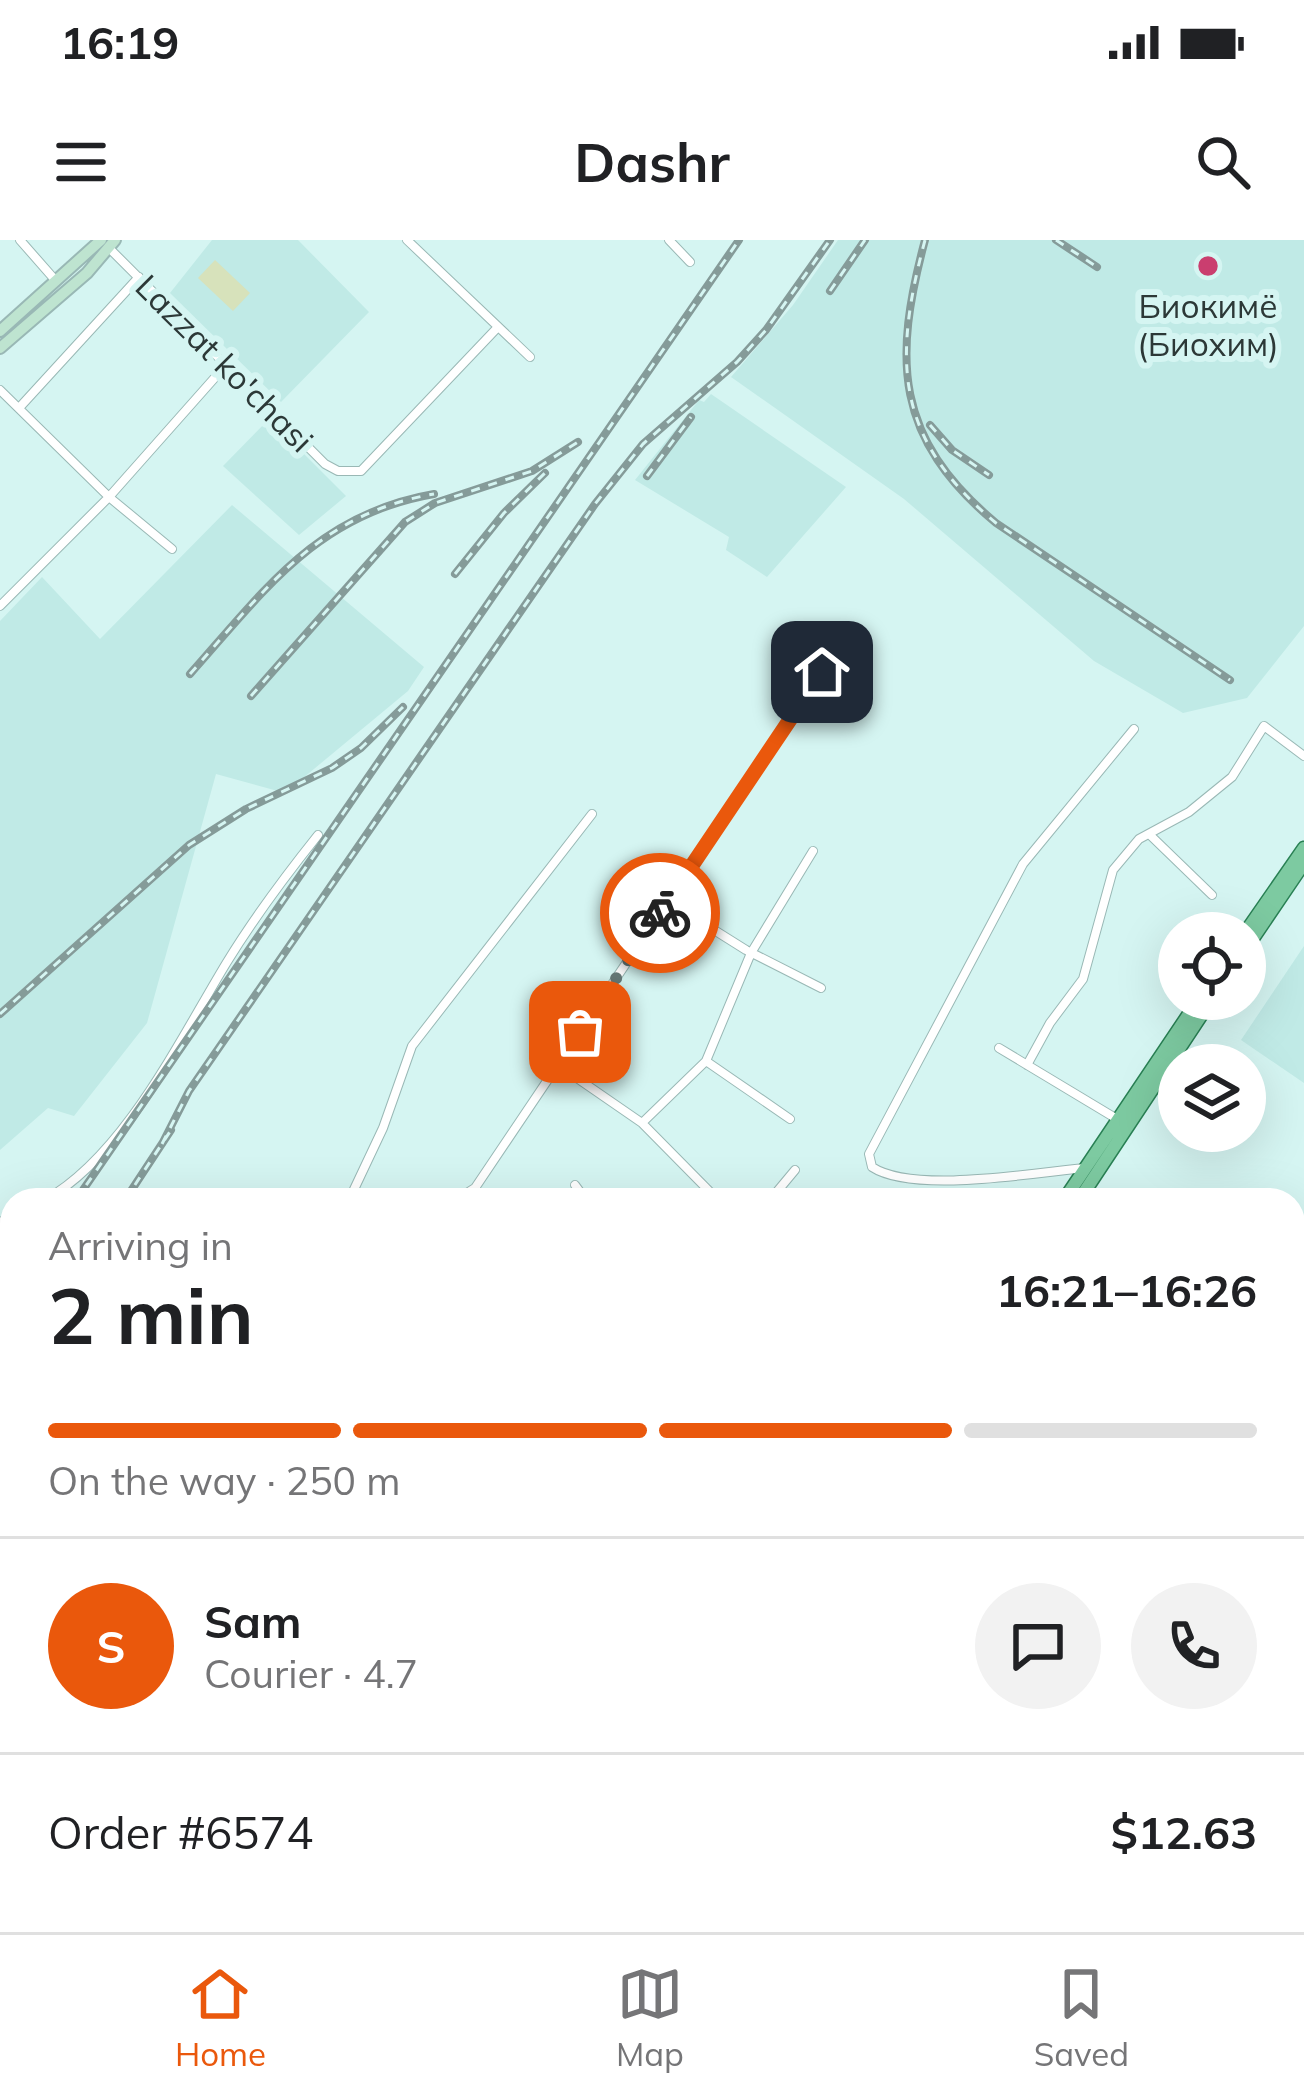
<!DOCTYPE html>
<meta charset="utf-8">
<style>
:root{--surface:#fff;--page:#f2f2f2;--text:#202124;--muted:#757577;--line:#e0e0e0;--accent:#ea580c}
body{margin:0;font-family:Mulish,sans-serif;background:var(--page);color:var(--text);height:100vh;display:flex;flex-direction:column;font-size:45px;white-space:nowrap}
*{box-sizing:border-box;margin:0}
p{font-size:39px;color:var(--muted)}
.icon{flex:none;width:66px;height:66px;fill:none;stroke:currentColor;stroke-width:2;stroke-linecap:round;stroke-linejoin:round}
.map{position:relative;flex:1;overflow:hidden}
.drawer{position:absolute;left:0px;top:948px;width:1305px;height:744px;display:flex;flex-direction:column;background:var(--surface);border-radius:36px 36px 0 0;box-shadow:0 12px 48px #0002}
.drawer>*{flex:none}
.tools{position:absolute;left:1158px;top:672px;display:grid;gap:24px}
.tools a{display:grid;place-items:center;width:108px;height:108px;border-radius:50%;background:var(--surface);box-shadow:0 12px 48px #0002;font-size:60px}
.pin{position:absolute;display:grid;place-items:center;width:102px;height:102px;color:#fff;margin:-51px;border-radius:24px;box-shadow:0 6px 18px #0006}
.courier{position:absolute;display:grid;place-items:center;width:120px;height:120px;margin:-60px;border:9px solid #ea580c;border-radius:50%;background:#fff;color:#222;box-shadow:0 3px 15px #0007}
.head em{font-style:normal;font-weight:700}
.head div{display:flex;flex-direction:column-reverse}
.head{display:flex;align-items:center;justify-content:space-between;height:204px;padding:0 48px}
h1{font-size:78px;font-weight:700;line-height:90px}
.bar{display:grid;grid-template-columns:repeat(4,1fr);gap:18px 12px;align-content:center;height:144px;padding:0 48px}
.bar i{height:15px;border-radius:9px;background:var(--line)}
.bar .selected{background:var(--accent)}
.bar p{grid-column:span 4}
.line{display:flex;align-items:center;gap:30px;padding:0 48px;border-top:3px solid var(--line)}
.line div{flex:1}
.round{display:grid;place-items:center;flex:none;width:126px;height:126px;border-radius:63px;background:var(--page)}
.status{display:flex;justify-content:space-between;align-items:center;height:84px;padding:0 60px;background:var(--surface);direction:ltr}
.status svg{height:33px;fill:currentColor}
header{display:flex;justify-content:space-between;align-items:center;height:156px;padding:0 48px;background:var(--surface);font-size:54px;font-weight:700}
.menu{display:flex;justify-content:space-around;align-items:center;height:168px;border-top:3px solid var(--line);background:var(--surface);font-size:33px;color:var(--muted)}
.menu a{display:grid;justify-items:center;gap:6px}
.menu .selected{color:var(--accent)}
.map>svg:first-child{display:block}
.built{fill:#c0eae6}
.green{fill:#d7e2bb}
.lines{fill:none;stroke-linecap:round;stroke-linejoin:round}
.street-casing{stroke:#99b8b5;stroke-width:10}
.secondary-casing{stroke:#99b8b5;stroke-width:14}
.primary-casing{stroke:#298054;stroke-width:15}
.street{stroke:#fff;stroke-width:8}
.secondary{stroke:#bee4d0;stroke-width:10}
.primary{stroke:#7dcaa1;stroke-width:12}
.rail-casing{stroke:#859b99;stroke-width:8}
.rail{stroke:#d5f5f2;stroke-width:3;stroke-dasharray:9;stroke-linecap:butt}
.done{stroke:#677a78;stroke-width:12;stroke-dasharray:0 21.6}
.route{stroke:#ea580c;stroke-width:15}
.poi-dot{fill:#ca3e6f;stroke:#d5f5f2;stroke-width:4.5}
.labels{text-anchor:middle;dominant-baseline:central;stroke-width:12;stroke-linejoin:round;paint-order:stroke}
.poi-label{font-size:33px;fill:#2c3837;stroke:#d5f5f2}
.street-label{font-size:33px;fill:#2c3837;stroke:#d5f5f2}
</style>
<div class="status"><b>16:19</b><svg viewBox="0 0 49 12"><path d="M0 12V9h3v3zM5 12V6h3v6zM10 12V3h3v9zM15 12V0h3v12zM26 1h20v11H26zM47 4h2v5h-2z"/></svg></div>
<header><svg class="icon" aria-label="menu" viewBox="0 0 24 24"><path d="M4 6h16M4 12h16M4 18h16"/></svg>Dashr<svg class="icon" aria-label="search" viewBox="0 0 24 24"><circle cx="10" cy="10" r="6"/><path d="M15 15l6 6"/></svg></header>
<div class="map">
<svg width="1304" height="1692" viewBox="0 0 1304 1692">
<rect width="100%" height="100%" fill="#d5f5f2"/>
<path class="built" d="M212 0H298L369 72 281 162 170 53Z
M838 0H1304V386L1247 458 1183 473 1094 421 904 259 731 137 793 65Z
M711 154 846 247 767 337 726 310 729 297 635 240 699 160 704 162Z
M269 179 346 256 299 295 223 226Z
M232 265 424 427 408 451 285 553 216 534 147 783 74 876 48 868 0 910V381L42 337 100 399Z
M1304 706V843L1241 800Z
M0 1166 12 1170V1490L0 1475V1449L11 1433 0 1423Z
M0 1504 12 1518V1680H17L4 1692H0Z
M45 1680H143L153 1692H31Z
M166 1680H558L547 1692H175Z"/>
<path class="green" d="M215 20 250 53 233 71 198 38Z"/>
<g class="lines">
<g class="street-casing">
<path id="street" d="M20 0 56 41
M407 0 530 117
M669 0 690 22
M109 8 325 224 338 231H361L498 87
M0 150 109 257 172 309
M19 168 139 37
M0 366 109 257 226 125
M1149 594 1212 655
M668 661 746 710 821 748
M999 808 1117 879
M706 821 790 879
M558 825 642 883 718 960
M1027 825 1050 783 1083 739 1113 630 1139 599 1189 572 1232 537 1264 486 1304 516
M642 883 706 821 751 713 813 611
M1085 928C1033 933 913 954 872 927L869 914 1023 624 1134 489
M575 945 586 960
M45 960C125 915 180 799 227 722 254 678 286 635 318 595
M349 960 383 888 412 806 592 574
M456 960 475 948 822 432
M770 960 795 930
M0 982 12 977
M1293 1424 1304 1411
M1293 1430 1304 1437
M1293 1661 1304 1669
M715 1680 735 1692
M980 1680 997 1692"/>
</g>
<g class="secondary-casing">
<path id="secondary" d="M0 91 101 0
M0 108 87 33 115 0"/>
</g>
<g class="primary-casing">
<path id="primary" d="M1245 693 1304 608
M1245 710 1304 623
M1064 960 1199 759
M1079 960 1212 759
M569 1692 578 1680
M582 1692 590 1680"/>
</g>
<use href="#street" class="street"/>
<use href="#secondary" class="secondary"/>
<use href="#primary" class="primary"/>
<g class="rail-casing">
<path id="rail" d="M925 0C893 120 894 198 996 283L1230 440
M1056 0 1097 27
M830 51 865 0
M930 185 952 210 989 235
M647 236 691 177
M455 334 504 273 545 233
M190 434C264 351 317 274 434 254
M251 456 405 282 435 263 532 231 578 202
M0 774 189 605 246 569 332 528 361 508 403 467
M162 904 189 851 595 264 643 204 737 122 766 90 830 0
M76 960 739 0
M125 960 171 890
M0 990 12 984
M0 1058 12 1043
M0 1151 12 1140
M0 1317 5 1208 12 1175"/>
</g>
<use href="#rail" class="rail"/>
</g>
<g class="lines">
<path class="done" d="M580 792 660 673"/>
<path class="route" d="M660 673 822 432"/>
</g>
<circle class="poi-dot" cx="1208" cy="26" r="12"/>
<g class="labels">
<g class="poi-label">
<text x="1208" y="65">Биокимё<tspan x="1208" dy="38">(Биохим)</tspan></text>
</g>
<g class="street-label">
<text transform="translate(225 123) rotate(45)">Lazzat ko'chasi</text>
</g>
</g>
</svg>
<div class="tools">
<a><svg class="icon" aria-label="locate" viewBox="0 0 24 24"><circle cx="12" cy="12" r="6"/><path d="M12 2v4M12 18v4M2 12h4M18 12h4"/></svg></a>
<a><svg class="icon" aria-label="layers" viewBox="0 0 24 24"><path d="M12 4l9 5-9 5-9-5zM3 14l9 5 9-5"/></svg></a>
</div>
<div class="pin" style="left:580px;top:792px;background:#ea580c"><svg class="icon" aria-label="bag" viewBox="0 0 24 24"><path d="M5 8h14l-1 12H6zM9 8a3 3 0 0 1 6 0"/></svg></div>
<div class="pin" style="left:822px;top:432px;background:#1f2937"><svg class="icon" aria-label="home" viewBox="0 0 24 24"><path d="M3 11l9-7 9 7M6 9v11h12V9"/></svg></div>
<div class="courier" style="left:660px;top:673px"><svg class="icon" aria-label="bike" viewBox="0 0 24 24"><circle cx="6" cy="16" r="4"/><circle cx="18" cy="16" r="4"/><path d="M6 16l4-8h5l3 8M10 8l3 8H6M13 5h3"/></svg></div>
<section class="drawer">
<div class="head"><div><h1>2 min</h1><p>Arriving in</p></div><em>16:21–16:26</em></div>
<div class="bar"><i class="selected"></i><i class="selected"></i><i class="selected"></i><i></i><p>On the way · 250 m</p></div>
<div class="line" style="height:216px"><b class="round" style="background:var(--accent);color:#fff">S</b><div><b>Sam</b><p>Courier · 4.7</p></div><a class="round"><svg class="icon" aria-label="chat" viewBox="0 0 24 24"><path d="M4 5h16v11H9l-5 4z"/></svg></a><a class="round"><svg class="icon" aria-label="phone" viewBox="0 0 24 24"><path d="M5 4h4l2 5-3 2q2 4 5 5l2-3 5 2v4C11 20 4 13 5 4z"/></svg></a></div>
<div class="line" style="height:156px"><div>Order #6574</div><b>$12.63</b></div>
</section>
</div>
<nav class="menu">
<a class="selected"><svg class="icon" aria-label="home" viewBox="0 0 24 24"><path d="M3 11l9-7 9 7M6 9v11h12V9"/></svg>Home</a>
<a><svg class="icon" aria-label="map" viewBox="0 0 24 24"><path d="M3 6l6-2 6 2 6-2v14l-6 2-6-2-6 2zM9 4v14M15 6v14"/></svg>Map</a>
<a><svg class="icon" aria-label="saved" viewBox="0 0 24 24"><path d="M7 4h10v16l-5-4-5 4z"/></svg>Saved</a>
</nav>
